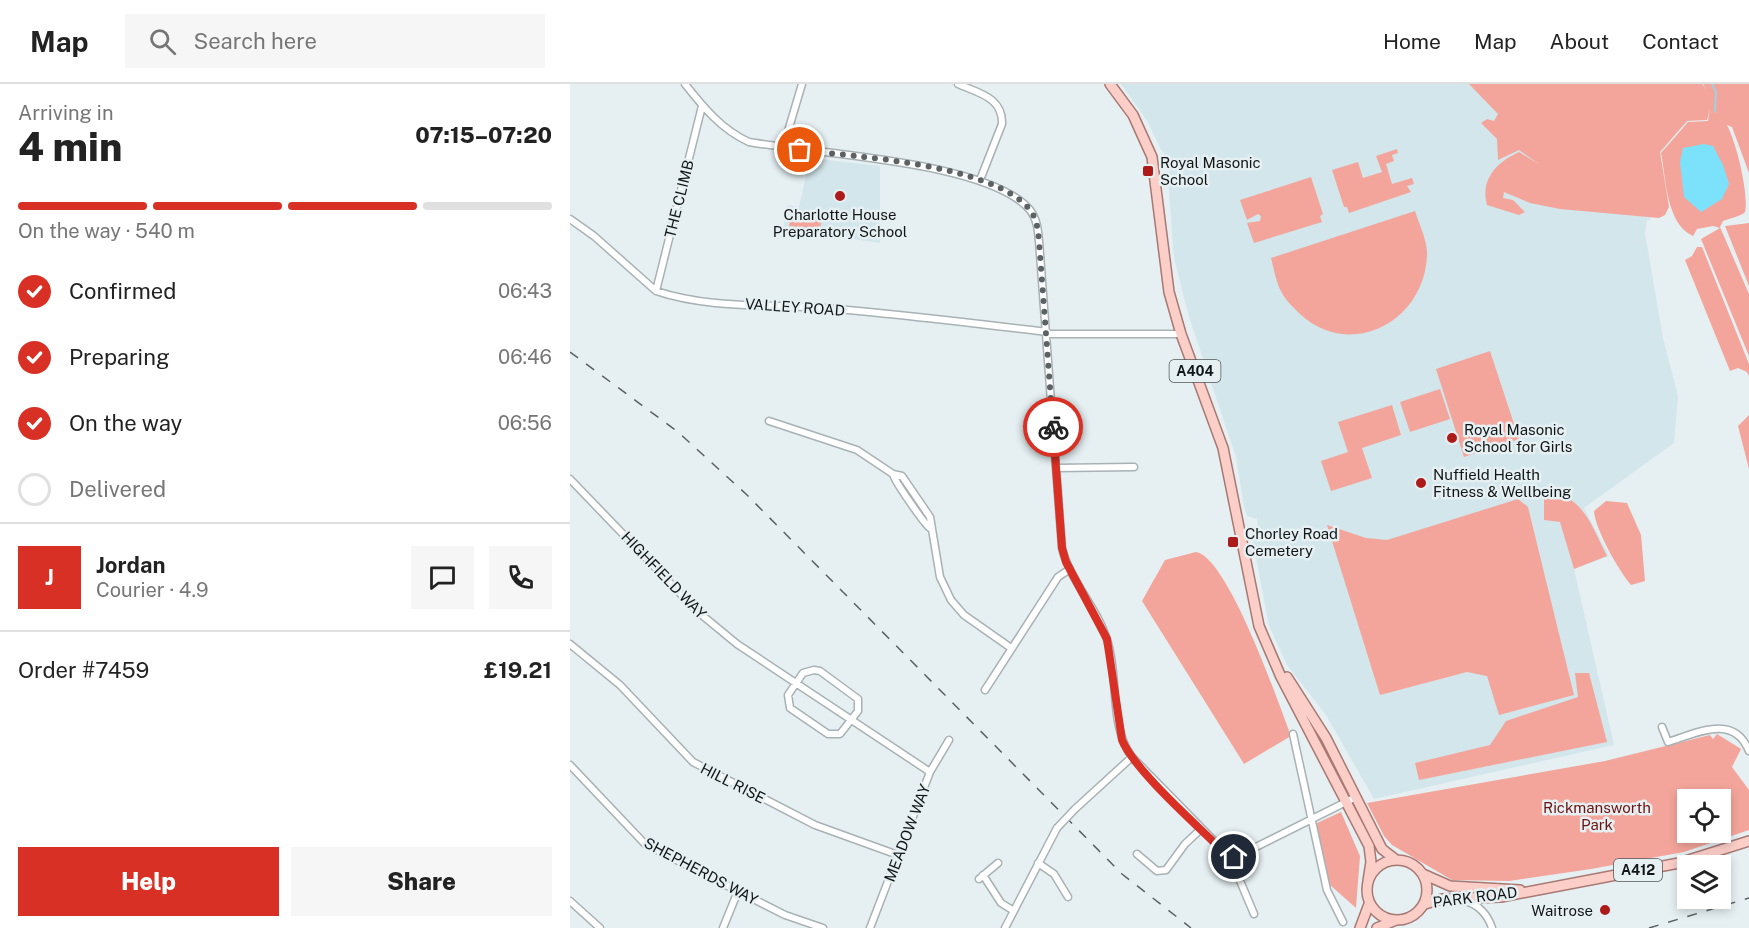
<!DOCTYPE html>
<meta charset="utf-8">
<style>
:root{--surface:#fff;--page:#f6f6f6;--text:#222;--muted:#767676;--line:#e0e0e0;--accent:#d93025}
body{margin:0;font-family:"Public Sans",sans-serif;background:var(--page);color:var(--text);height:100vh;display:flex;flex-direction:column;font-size:22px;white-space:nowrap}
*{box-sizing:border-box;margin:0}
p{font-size:20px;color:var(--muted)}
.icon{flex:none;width:33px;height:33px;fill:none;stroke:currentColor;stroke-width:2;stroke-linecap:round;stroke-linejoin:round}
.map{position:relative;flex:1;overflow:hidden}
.drawer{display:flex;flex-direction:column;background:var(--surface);width:570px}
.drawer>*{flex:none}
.tools{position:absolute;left:1107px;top:705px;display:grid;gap:12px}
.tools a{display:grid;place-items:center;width:54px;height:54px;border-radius:0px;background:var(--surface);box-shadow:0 3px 9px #0003;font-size:30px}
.pin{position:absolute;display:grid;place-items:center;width:51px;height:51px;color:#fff;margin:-26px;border:3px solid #fff;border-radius:50%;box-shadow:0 2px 6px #0007}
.courier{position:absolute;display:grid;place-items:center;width:60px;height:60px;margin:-30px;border:4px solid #d93025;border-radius:50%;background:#fff;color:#222;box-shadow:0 2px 8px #0007}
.overview em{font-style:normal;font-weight:800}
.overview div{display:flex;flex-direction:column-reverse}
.overview{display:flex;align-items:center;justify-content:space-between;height:102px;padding:0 18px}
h1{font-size:39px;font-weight:800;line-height:45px}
.bar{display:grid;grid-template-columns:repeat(4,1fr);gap:9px 6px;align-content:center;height:72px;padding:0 18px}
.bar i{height:8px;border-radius:4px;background:var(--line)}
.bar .on{background:var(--accent)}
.bar p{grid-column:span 4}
.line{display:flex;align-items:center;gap:15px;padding:0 18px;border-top:2px solid var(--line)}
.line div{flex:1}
.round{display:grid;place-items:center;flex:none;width:63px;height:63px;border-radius:0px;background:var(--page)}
ol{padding:0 18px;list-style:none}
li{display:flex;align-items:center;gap:18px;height:66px}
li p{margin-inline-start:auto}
li .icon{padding:6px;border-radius:50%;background:var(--accent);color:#fff;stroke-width:4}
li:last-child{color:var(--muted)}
li i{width:33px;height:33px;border:3px solid var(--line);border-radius:50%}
.action{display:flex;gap:12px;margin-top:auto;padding:12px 18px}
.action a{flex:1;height:69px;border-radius:0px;background:var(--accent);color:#fff;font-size:24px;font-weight:800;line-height:69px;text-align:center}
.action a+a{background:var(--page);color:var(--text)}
header{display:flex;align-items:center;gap:36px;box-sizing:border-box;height:84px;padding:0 30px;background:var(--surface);border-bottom:2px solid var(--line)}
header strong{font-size:28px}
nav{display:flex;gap:33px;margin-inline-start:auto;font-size:21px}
.search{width:420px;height:54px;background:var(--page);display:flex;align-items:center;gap:15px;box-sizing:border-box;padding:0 21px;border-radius:0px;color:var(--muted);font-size:22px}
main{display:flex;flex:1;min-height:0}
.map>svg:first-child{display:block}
.built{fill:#d3e6eb}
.green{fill:#f4a59b;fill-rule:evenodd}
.water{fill:#7ce1fb}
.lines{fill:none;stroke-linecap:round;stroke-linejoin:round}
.stream{stroke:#7ce1fb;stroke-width:1.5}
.street-casing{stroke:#a8b1b4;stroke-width:9}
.primary-casing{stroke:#a87873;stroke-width:12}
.street{stroke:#fff;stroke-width:6}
.primary{stroke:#fbcec8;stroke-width:9}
.rail{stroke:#5a6061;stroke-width:1.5;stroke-dasharray:10 10;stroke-linecap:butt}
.street-bridge-casing{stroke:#a8b1b4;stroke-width:9;stroke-linecap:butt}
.street-bridge{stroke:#fff;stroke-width:6}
.done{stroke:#5c6264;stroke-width:6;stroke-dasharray:0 10.8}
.route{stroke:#d93025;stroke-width:8}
.poi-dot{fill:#ac1a1a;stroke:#e6f0f3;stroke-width:2}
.labels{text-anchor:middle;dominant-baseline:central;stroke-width:5;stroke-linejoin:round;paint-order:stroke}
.shield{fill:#e6f0f3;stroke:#525759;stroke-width:1.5}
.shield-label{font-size:14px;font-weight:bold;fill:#121617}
.poi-label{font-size:15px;fill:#121617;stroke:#e6f0f3;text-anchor:start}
.street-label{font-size:15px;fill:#121617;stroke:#e6f0f3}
.park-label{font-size:15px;fill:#6d1210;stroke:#e6f0f3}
</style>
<header>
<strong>Map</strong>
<div class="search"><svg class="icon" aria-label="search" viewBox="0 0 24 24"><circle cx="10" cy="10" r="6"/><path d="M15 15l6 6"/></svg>Search here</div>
<nav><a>Home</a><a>Map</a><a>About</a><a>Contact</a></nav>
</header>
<main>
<section class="drawer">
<div class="overview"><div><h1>4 min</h1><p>Arriving in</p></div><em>07:15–07:20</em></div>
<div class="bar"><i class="on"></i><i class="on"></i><i class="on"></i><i></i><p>On the way · 540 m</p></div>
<ol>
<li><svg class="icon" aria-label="check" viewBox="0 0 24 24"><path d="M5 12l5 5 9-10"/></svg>Confirmed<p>06:43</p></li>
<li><svg class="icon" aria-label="check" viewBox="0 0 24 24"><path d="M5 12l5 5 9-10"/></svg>Preparing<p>06:46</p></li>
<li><svg class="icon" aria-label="check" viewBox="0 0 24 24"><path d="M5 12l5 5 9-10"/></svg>On the way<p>06:56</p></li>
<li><i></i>Delivered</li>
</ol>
<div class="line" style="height:108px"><b class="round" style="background:var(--accent);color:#fff">J</b><div><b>Jordan</b><p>Courier · 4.9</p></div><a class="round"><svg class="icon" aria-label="chat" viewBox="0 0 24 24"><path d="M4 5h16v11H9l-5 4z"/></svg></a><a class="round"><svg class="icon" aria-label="phone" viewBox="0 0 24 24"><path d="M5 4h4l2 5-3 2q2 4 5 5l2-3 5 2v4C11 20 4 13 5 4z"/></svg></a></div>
<div class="line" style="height:78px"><div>Order #7459</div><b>£19.21</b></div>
<div class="action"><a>Help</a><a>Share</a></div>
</section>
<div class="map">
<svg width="1179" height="844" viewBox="0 0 1179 844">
<rect width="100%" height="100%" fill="#e6f0f3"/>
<path class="built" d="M551 0H1146L1148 38 1134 34 1122 35 1104 51 1090 71 1080 136H1077L1075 149 1093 254 1108 312 1104 359 1014 424 1039 472 1004 485 1044 661 804 715 756 631 717 581 699 542 682 452 688 445 687 435 677 432 674 422 666 373 619 233 604 174 598 94 602 79 591 66 578 38Z
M240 74 310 82V159L213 145 217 121 229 123Z"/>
<path class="green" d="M899 0H1132L1136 5 1133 0H1179V89L1162 43 1157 41C1167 60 1179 111 1175 128 1172 132 1158 135 1153 137L1150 143 1179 210V272L1131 155 1150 144 1143 142 1127 145 1123 152C1096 140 1096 94 1091 69L1118 38 1138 37 1140 24 1137 36 1117 37 1090 68 1099 123 1095 131 1089 134 990 125 960 119 934 108 933 114 943 116 955 128 949 131 917 121C910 95 927 78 949 68L969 80 949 66 928 76 927 55 911 39 917 35 924 37 928 30Z
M827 65 828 69 822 71 824 77 816 80 822 100 842 94 844 100 837 102 841 108 779 129 777 123H774L762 86 788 78 793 94 812 88 806 72Z
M741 93 753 130 750 132 752 138 684 159 677 139 690 137 691 132 688 130 677 136 670 116Z
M221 127 252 131 250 146 219 142Z
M845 127C849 140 858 158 857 171 855 237 781 277 730 230 724 224 716 217 712 209 706 199 704 185 701 174Z
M1179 139V202L1155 142Z
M1127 163H1132L1179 280V292L1177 288 1168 284 1160 287 1115 176 1122 172Z
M920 267 949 355 894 373 866 285Z
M870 305 880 335 840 348 830 318Z
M822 321 831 351 792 364 802 394 761 407 751 377 778 368 768 338Z
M1179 331V385L1168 342Z
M974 407C1014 411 1021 441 1037 472L1004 485 990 438 974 436Z
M948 415 958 423 1004 611 929 631 917 592 897 588 810 611 757 441 796 454 817 456Z
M1036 417 1057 419 1071 451 1075 497 1061 501C1049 487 1025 445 1024 427Z
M626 468C658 473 709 620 721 652L674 680 572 517 595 476Z
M1005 589H1019L1037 658 849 696 845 679 920 661 936 637 1008 613Z
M1147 650 1171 665 1162 683 1179 706V746L1114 768 1021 785 939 797 882 796 822 761 814 752 797 719 1035 677 1140 651 1143 655ZM1118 716H1150V748H1118Z
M771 728 790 772 786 824 760 801 747 750V739Z"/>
<path class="water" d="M1134 60 1143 62 1153 81 1159 100 1152 115 1131 128 1114 113 1110 78 1113 64Z"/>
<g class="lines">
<path class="stream" d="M1142 0 1146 8 1145 28"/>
<g class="street-casing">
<path id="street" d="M115 0C133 23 152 46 179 58 245 70 419 77 460 126 467 135 468 146 469 157L492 464C500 497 527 523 537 556 549 592 539 643 562 673L660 773 684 830
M388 0C408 9 433 13 432 40L410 96
M213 64 232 0
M0 135 24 152 86 207C139 225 200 220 254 224 329 230 403 239 477 248
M86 207 132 22
M477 250H611
M199 337 287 366 323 390 332 392 360 433 370 493 381 516 394 531 441 564
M486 384 564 383
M323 390C323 395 355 441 360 444
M0 395 127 527 167 560 360 688
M0 560 50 601 123 678 245 741 328 771
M244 586 250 587 288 615V627L270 650H258L220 624 218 611 233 589Z
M415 606 488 493 500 485
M1092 643 1098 658C1127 649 1164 629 1179 667
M723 650 757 806 773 838
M0 681 75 760 215 831 253 844
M505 725 562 673
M567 770 587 787 596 786 615 760 631 745
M660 773 668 772 786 713
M468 779 484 790 498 813
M413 791 431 819 444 827
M409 795 428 779
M0 817 30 844
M895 817C908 820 918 831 922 844
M153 844 168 807
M300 844 360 688 379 656
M435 844 487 744"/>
</g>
<g class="primary-casing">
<path id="primary" d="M540 0 563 31 582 73 599 208 611 250 653 364 689 542 711 593 799 762 801 778 798 797
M717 593 756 654 812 765 825 775
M797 806a30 30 0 1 1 60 0a30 30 0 1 1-60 0Z
M853 790 880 802 950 806
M855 820 872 815 931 813 1109 779 1179 757
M790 844 799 820
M807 844 826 836"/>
</g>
<use href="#street" class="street"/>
<use href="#primary" class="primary"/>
<path class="rail" d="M0 268 108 348 176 410 552 790 621 844
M1079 844 1179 814"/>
<g class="street-bridge-casing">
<path id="street-bridge" d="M487 744 505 725"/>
</g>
<use href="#street-bridge" class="street-bridge"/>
</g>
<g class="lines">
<path class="done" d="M230 66C287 73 423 80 460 126 467 135 468 146 469 157L483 343"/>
<path class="route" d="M483 343 492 464 496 478 537 555 552 656C565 687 627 741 653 767L664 773"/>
</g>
<g class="poi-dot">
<rect x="572" y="81" width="12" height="12" rx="3"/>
<circle cx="270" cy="112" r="6"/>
<circle cx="882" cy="354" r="6"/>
<circle cx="851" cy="399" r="6"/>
<rect x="657" y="452" width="12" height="12" rx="3"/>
<circle cx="1035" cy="826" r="6"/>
</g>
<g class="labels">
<g class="shield">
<rect x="599.5" y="276" width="51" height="22" rx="4.5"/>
<rect x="1044" y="775" width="48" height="22" rx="4.5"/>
</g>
<g class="shield-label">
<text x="625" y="287">A404</text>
<text x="1068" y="786">A412</text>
</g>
<g class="poi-label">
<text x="590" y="78">Royal Masonic<tspan x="590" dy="17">School</tspan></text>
<text x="270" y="130" text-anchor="middle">Charlotte House<tspan x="270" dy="17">Preparatory School</tspan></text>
<text x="894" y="345">Royal Masonic<tspan x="894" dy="17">School for Girls</tspan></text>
<text x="863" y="390">Nuffield Health<tspan x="863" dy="17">Fitness &amp; Wellbeing</tspan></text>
<text x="675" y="449">Chorley Road<tspan x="675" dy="17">Cemetery</tspan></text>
<text x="1023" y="826" text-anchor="end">Waitrose</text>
</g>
<g class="street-label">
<text transform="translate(109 115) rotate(-76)">THE CLIMB</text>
<text transform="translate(225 223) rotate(4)">VALLEY ROAD</text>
<text transform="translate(94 491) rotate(46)">HIGHFIELD WAY</text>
<text transform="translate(163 699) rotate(27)">HILL RISE</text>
<text transform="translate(337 749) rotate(-69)">MEADOW WAY</text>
<text transform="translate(131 787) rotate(28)">SHEPHERDS WAY</text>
<text transform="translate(905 813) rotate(-7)">PARK ROAD</text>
</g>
<g class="park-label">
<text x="1027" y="723">Rickmansworth<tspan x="1027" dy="17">Park</tspan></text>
</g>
</g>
</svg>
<div class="tools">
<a><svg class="icon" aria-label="locate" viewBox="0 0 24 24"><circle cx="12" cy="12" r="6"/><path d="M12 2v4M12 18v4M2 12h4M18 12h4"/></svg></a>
<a><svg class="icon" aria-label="layers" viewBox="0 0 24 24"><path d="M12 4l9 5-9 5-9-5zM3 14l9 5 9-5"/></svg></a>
</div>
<div class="pin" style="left:230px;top:66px;background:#ea580c"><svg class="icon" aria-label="bag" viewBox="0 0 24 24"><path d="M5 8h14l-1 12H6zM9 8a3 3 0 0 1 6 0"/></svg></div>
<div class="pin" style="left:664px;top:773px;background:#1f2937"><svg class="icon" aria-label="home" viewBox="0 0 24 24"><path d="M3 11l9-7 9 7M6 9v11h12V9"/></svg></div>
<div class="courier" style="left:483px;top:343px"><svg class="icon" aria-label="bike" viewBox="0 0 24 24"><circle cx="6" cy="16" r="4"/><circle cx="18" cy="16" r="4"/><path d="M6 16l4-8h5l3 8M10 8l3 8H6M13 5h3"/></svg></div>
</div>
</main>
